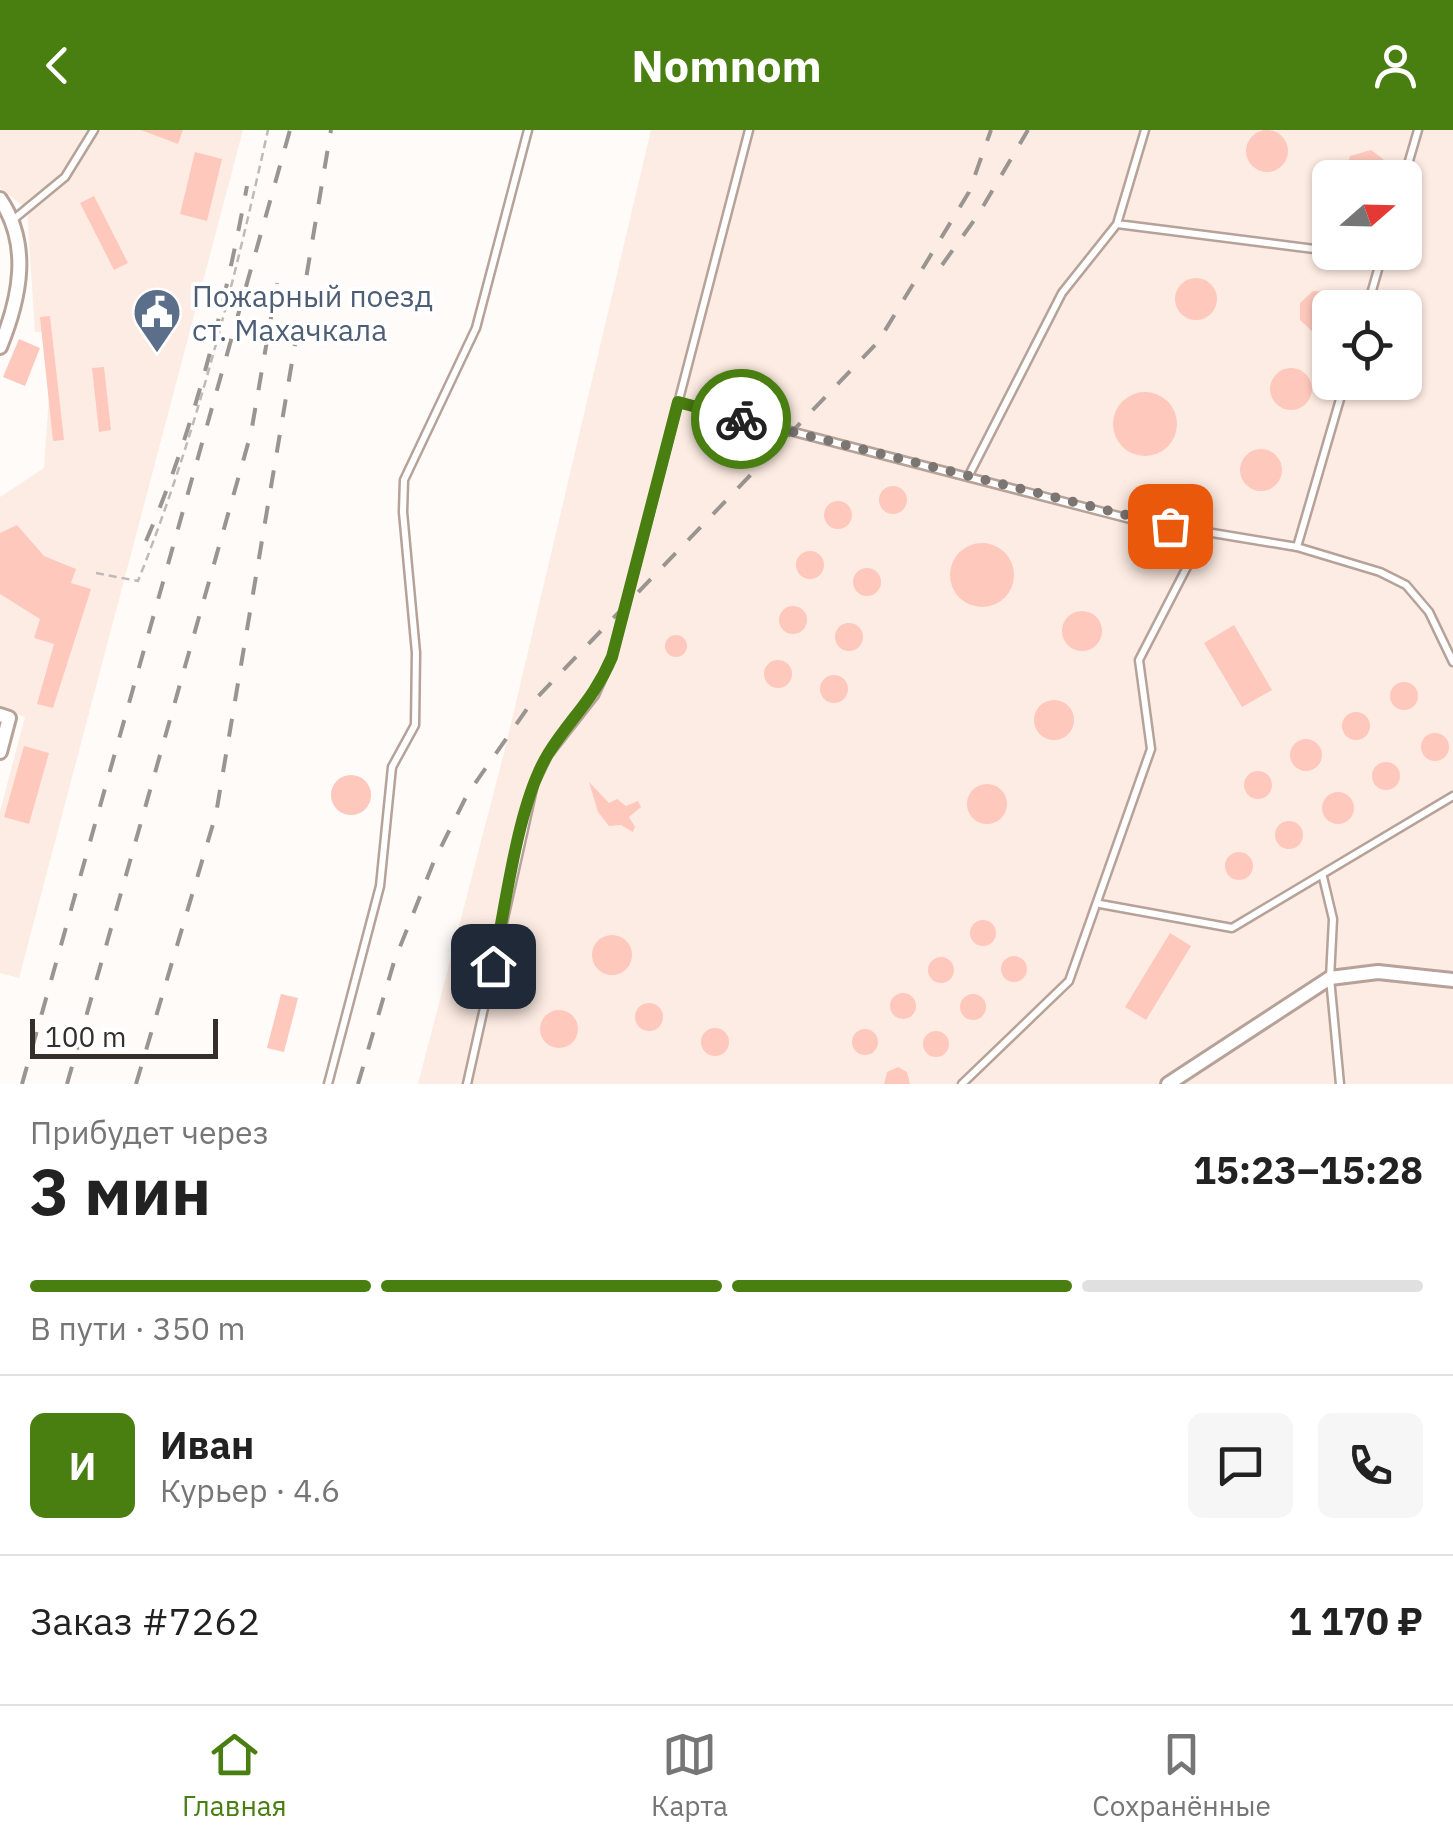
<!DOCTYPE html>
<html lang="ru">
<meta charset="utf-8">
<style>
:root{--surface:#fff;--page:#f6f6f6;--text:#222;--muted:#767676;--line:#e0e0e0;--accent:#497e11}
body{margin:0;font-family:"IBM Plex Sans",sans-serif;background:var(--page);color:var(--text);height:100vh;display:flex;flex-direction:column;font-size:38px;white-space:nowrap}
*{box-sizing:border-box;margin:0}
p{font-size:32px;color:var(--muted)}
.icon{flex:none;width:55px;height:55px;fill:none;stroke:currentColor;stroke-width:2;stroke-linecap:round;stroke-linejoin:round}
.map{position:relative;height:954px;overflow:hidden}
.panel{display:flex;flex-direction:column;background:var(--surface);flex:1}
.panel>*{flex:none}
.needle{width:65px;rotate:70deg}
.fabs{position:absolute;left:1312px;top:30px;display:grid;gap:20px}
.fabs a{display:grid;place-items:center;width:110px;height:110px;border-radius:15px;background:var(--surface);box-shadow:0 2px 8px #0004;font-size:50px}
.scale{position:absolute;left:30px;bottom:25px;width:188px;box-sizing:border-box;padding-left:10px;border:5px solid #352e2a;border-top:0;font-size:28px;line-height:35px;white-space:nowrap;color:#352e2a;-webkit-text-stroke:8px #fff;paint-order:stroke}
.pin{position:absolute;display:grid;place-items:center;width:85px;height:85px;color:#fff;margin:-42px;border-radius:20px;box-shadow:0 5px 15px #0006}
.courier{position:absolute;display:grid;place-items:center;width:100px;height:100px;margin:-50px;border:8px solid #497e11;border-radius:50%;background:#fff;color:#222;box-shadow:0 2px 12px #0007}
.headline em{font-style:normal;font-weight:800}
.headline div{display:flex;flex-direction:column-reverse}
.headline{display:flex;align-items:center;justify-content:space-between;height:170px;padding:0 30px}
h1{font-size:65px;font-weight:800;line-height:75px}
.bar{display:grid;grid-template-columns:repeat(4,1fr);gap:15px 10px;align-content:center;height:120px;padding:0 30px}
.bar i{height:12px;border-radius:8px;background:var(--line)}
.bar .selected{background:var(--accent)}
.bar p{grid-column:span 4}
.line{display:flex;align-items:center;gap:25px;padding:0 30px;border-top:2px solid var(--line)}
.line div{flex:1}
.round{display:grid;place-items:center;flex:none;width:105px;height:105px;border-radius:15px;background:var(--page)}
header{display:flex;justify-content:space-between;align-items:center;height:130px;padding:0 30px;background:var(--accent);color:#fff;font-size:45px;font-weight:800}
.menu{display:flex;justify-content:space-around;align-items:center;height:140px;border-top:2px solid var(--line);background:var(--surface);font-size:28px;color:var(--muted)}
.menu a{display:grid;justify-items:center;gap:5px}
.menu .selected{color:var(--accent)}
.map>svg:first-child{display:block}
.built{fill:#fdece3;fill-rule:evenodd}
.building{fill:#fec8bc}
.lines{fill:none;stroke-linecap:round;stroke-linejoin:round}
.lane-casing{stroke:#b6a298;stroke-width:11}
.street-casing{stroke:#b6a298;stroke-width:18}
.path{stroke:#bfbab7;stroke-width:2.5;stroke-dasharray:8 5;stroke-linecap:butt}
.lane{stroke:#fff;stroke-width:6}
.street{stroke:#fff;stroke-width:12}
.rail{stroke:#9a9591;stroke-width:4;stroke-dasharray:18 18;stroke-linecap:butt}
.done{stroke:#7c7672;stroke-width:10;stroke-dasharray:0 18}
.route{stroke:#497e11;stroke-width:12}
.labels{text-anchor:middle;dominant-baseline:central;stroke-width:8;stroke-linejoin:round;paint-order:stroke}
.service-label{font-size:30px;fill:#4e5e75;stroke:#fff;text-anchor:start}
</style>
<header><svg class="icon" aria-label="back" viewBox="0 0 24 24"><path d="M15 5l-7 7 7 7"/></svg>Nomnom<svg class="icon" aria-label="person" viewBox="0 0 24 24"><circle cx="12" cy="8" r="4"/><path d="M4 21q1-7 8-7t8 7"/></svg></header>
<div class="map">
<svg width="1453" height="954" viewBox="0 0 1453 954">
<rect width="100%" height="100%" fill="#fffbf8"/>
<path class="built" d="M0 0H243L19 848 0 843V681L25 587 0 577V367L44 338 50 250 46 202H35L27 79 0 58Z
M651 0H1453V954H418L505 619ZM1330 48H1405V122H1330ZM1330 178H1405V252H1330Z"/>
<path class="building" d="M1246 21a21 21 0 1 1 42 0a21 21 0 1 1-42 0Z
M141 0H183L178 14Z
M1371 20 1383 29 1386 48H1344L1350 26Z
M195 22 222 29 207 91 180 84Z
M94 66 128 133 114 140 80 73Z
M1175 169a21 21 0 1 1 42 0a21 21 0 1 1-42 0Z
M1313 161 1328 162 1342 178H1330V201L1313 202 1300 190V173Z
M50 186 64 310 53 311 40 187Z
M19 209 40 218 25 256 3 247Z
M104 237 111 300 99 302 92 238Z
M1270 259a21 21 0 1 1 42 0a21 21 0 1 1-42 0Z
M1113 294a32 32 0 1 1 64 0a32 32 0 1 1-64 0Z
M1240 340a21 21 0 1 1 42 0a21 21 0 1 1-42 0Z
M879 370a14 14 0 1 1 28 0a14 14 0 1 1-28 0Z
M824 385a14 14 0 1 1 28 0a14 14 0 1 1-28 0Z
M17 395 44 426 76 439 71 453 91 459 53 578 37 574 54 514 34 508 40 489 0 464V403Z
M950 445a32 32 0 1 1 64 0a32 32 0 1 1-64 0Z
M796 435a14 14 0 1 1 28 0a14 14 0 1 1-28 0Z
M853 452a14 14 0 1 1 28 0a14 14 0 1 1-28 0Z
M779 490a14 14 0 1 1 28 0a14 14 0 1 1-28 0Z
M1062 501a20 20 0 1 1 40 0a20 20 0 1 1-40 0Z
M835 507a14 14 0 1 1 28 0a14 14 0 1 1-28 0Z
M1234 495 1272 560 1242 577 1204 513Z
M665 516a11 11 0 1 1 22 0a11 11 0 1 1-22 0Z
M764 544a14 14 0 1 1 28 0a14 14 0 1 1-28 0Z
M820 559a14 14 0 1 1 28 0a14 14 0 1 1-28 0Z
M1390 566a14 14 0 1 1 28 0a14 14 0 1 1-28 0Z
M1034 590a20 20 0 1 1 40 0a20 20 0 1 1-40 0Z
M1342 596a14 14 0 1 1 28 0a14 14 0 1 1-28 0Z
M1421 617a14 14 0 1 1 28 0a14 14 0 1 1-28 0Z
M1290 625a16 16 0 1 1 32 0a16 16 0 1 1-32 0Z
M24 616 49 623 29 694 4 687Z
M1372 646a14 14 0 1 1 28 0a14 14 0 1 1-28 0Z
M1244 655a14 14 0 1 1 28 0a14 14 0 1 1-28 0Z
M331 665a20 20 0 1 1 40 0a20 20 0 1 1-40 0Z
M589 652 609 673 617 669 626 676 638 671 641 677 629 687 635 697 633 702 621 695 609 696 598 682Z
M967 674a20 20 0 1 1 40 0a20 20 0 1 1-40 0Z
M1322 678a16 16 0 1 1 32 0a16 16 0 1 1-32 0Z
M1275 705a14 14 0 1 1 28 0a14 14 0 1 1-28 0Z
M1225 736a14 14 0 1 1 28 0a14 14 0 1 1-28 0Z
M970 803a13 13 0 1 1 26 0a13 13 0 1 1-26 0Z
M1170 803 1191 816 1146 890 1125 877Z
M592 825a20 20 0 1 1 40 0a20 20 0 1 1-40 0Z
M1001 839a13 13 0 1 1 26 0a13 13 0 1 1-26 0Z
M928 840a13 13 0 1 1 26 0a13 13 0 1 1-26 0Z
M890 876a13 13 0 1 1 26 0a13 13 0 1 1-26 0Z
M281 864 298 868 284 922 267 918Z
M960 877a13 13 0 1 1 26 0a13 13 0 1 1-26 0Z
M635 887a14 14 0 1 1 28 0a14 14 0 1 1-28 0Z
M540 899a19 19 0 1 1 38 0a19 19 0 1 1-38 0Z
M701 912a14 14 0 1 1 28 0a14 14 0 1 1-28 0Z
M852 912a13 13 0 1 1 26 0a13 13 0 1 1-26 0Z
M923 914a13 13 0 1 1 26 0a13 13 0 1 1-26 0Z
M898 937 907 942 910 954H884L887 942Z"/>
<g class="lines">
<g class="lane-casing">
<path id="lane" d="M1404 48 1418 0
M14 89 65 47 94 0
M1117 94 1330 121
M1339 122 1381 128
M1367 178 1383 122
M678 272 1134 390 1297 417 1380 442 1406 455 1429 482 1453 532
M968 347 1062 163 1117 94 1145 0
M1297 417 1345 252
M1323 747 1333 789 1330 848 1340 954
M1100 774 1232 798 1453 666
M328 954 380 756 392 637 415 595 416 523 403 382 404 350 476 198 528 0
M467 954 534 654 548 625 595 565 612 527 749 0
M962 954 1069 851 1151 619 1139 530 1205 402"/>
</g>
<g class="street-casing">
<path id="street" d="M0 69C31 115 20 168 0 217
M0 585 9 588 0 622
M1168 954 1330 848 1378 842 1453 850"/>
</g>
<path class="path" d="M96 443 138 451C196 306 234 153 268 0"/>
<use href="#lane" class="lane"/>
<use href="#street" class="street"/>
<path class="rail" d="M942 135 978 85 1028 0
M146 411C194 300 225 175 247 56
M22 954 290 0
M67 954 251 303 277 153
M136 954 216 684 331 0
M358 954 394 832 434 731 467 665 529 576 878 212 969 62 991 0"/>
</g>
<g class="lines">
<path class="done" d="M741 289 1170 396"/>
<path class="route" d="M493 836C506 776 517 675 548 624 571 587 593 571 612 527L678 272 741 289"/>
</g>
<defs>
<g id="civic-pin" transform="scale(2.5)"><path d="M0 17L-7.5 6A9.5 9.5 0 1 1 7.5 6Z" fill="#5c6f8a" stroke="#fff"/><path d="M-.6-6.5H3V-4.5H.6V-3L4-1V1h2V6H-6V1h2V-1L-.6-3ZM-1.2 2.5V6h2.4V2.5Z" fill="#fff"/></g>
</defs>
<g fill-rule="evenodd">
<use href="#civic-pin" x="157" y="182"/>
</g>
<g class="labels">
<g class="service-label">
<text x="192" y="165">Пожарный поезд<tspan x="192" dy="34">ст. Махачкала</tspan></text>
</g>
</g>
</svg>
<div class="fabs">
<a><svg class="needle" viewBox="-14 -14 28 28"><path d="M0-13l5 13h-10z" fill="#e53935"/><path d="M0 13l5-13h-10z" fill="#767676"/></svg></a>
<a><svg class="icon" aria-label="locate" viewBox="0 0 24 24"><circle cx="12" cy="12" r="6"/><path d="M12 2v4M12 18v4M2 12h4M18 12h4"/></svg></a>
</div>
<div class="scale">100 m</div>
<div class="pin" style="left:1170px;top:396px;background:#ea580c"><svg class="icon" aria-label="bag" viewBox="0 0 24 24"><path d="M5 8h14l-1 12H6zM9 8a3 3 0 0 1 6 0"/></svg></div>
<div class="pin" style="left:493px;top:836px;background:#1f2937"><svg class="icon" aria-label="home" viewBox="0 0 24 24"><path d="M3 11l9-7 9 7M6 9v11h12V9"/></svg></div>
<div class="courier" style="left:741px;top:289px"><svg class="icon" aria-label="bike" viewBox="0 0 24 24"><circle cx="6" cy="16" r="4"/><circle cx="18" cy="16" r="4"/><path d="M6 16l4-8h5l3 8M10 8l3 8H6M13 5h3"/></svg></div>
</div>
<section class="panel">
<div class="headline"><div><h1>3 мин</h1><p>Прибудет через</p></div><em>15:23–15:28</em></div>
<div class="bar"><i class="selected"></i><i class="selected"></i><i class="selected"></i><i></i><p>В пути · 350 m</p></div>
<div class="line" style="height:180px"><b class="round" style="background:var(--accent);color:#fff">И</b><div><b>Иван</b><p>Курьер · 4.6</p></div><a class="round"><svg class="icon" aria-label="chat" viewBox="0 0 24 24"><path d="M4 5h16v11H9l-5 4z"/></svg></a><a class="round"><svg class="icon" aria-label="phone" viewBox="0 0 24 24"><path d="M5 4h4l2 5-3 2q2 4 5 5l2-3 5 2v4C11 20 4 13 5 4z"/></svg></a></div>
<div class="line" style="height:130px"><div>Заказ #7262</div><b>1 170 ₽</b></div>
</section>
<nav class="menu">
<a class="selected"><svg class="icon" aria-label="home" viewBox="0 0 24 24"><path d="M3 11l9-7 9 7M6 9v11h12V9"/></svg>Главная</a>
<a><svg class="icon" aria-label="map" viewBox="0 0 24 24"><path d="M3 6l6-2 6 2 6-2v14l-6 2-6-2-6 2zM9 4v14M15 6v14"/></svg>Карта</a>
<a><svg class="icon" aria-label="saved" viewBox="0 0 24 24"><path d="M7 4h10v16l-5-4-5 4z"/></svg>Сохранённые</a>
</nav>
